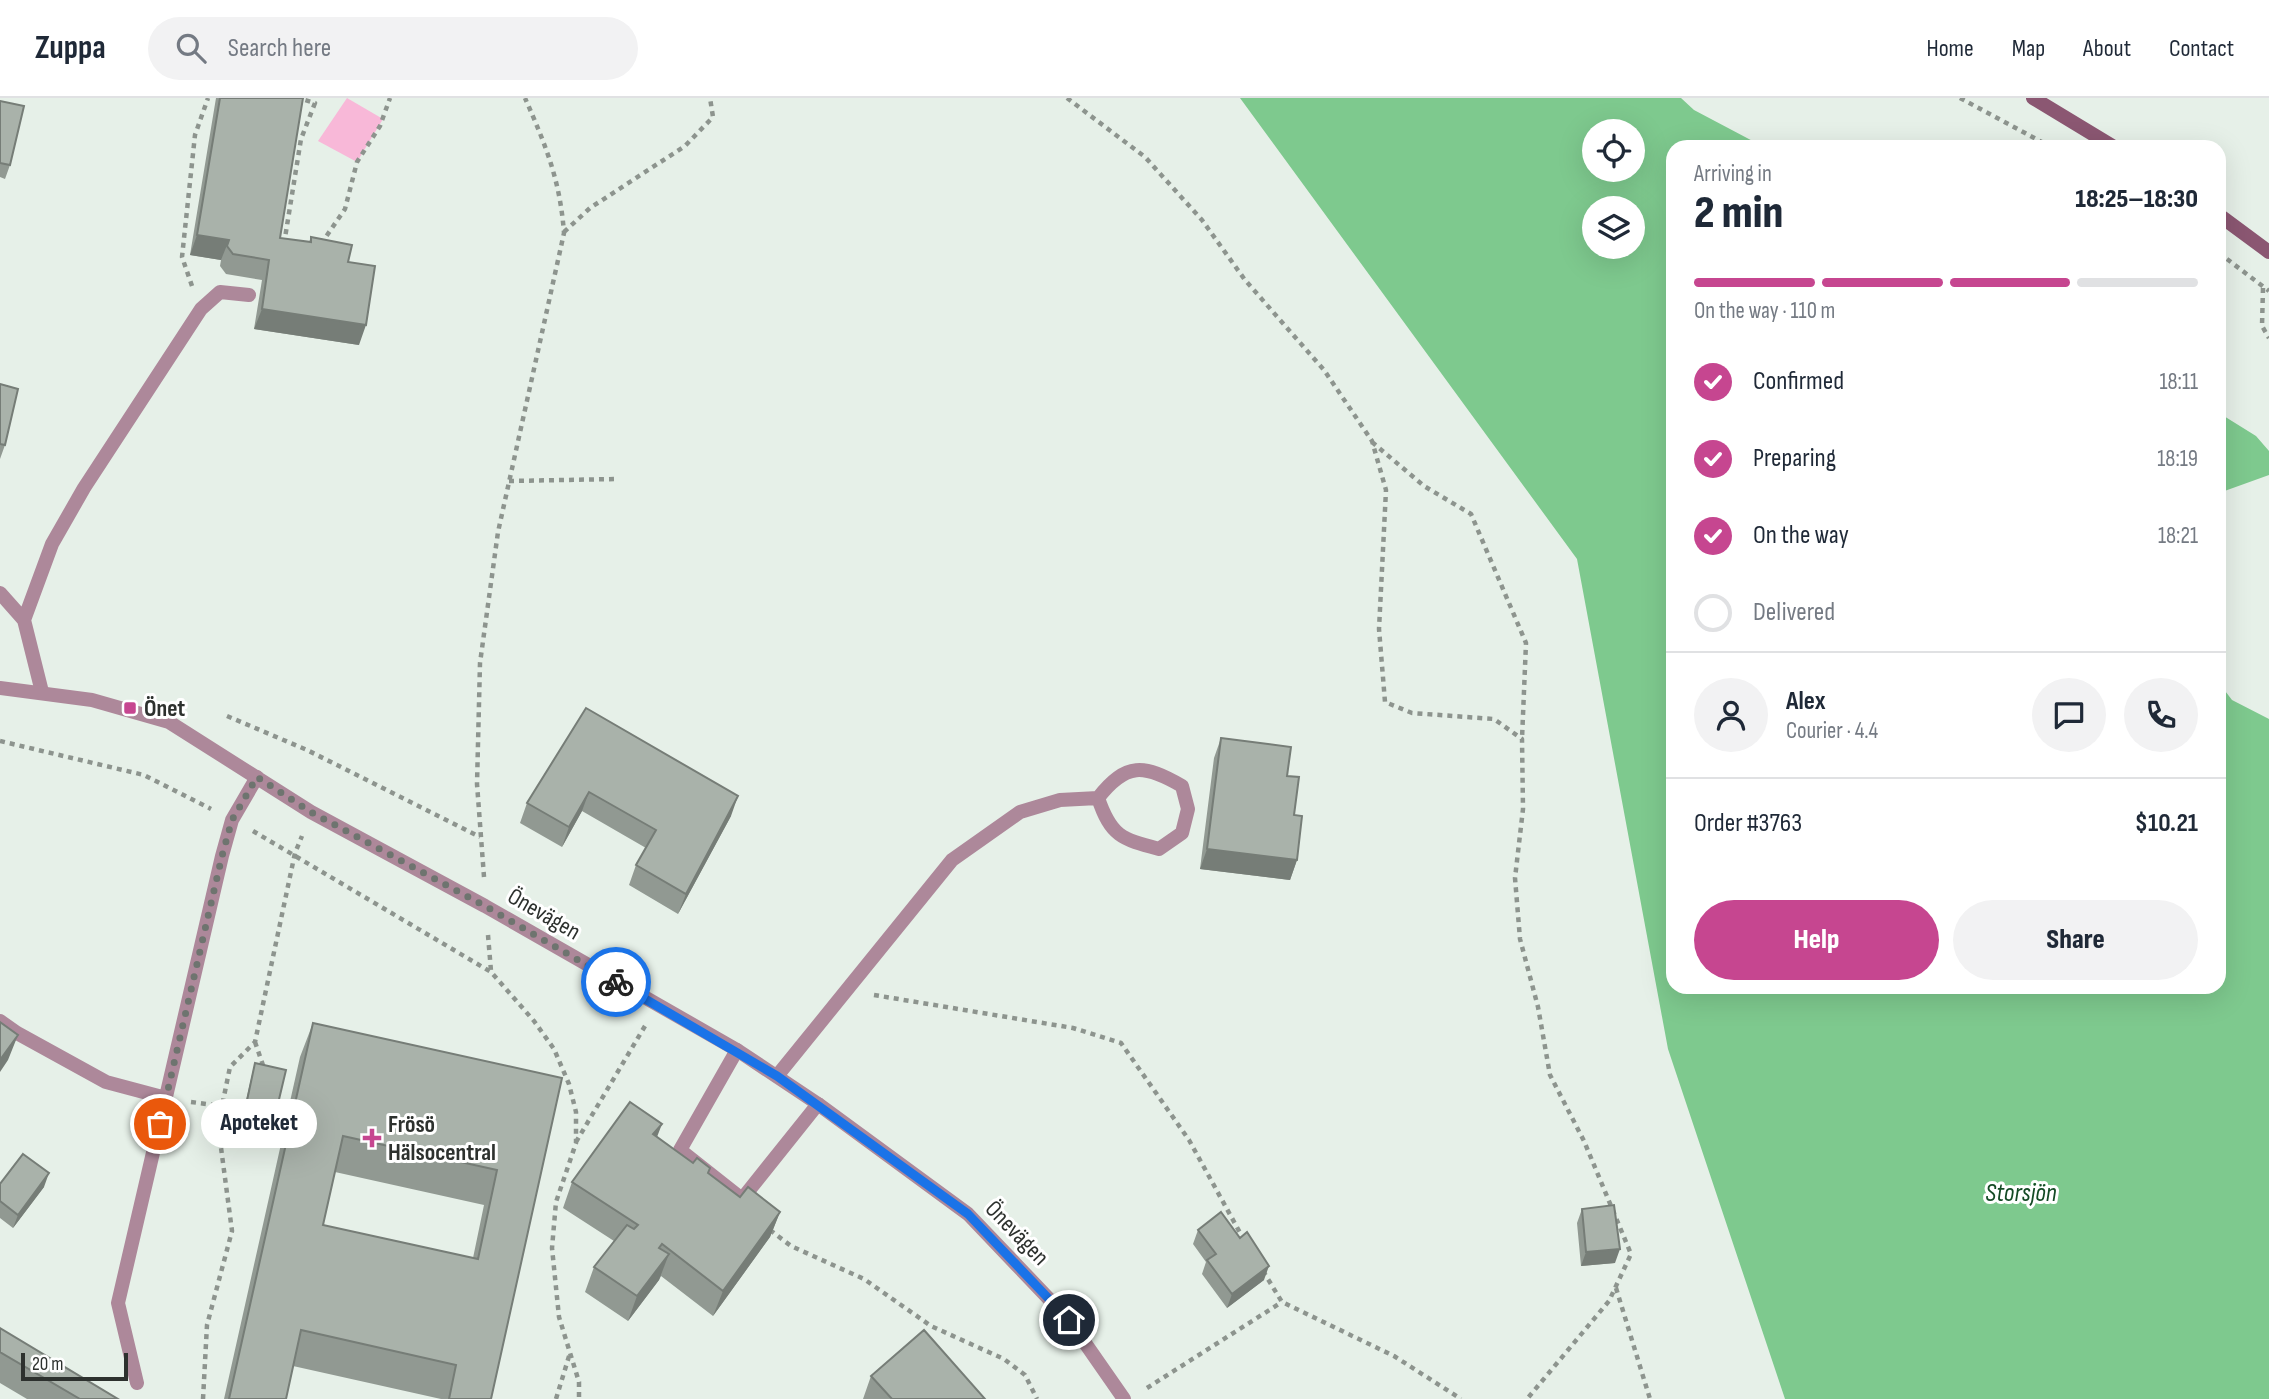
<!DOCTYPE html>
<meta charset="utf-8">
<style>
:root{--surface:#fff;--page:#f2f2f3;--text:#1f2937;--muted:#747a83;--line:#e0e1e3;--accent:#c64690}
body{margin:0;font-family:"Sofia Sans Condensed",sans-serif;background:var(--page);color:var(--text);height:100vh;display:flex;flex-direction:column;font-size:26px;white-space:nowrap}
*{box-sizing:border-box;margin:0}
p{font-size:23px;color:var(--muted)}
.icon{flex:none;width:38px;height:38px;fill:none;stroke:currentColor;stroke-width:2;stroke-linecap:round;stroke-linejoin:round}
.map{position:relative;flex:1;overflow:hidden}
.details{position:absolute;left:1666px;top:42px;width:560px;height:854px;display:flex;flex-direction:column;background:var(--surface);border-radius:21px;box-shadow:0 7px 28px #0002}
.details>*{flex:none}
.fabs{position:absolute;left:1582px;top:21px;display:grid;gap:14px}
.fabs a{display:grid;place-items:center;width:63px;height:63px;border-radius:50%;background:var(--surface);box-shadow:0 7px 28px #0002;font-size:35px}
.scale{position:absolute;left:21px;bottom:18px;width:107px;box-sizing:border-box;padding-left:7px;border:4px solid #2d312e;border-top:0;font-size:19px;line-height:24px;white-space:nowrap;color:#2d312e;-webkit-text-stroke:5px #fff;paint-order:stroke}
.pin{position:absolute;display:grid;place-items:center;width:60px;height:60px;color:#fff;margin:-30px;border:4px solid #fff;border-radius:50%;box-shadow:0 2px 7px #0007}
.courier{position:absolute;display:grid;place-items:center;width:70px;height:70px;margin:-35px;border:5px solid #1a73e8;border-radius:50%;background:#fff;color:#222;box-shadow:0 2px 9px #0007}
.bubble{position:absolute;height:49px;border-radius:24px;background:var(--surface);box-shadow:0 7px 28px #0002;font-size:23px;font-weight:800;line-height:49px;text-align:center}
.head em{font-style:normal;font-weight:800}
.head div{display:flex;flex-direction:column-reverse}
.head{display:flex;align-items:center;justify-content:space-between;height:119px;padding:0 28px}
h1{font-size:46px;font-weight:800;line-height:52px}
.bar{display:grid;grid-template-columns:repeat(4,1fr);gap:10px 7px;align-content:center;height:84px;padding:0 28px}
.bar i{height:9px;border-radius:5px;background:var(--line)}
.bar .selected{background:var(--accent)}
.bar p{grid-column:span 4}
.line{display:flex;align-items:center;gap:18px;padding:0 28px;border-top:2px solid var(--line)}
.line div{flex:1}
.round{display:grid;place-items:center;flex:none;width:74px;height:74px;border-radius:37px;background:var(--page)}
ol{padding:0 28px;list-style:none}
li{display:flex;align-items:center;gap:21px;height:77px}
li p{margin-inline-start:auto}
li .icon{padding:7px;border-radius:50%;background:var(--accent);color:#fff;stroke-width:4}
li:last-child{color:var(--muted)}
li i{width:38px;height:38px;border:4px solid var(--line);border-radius:50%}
.primary-button{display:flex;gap:14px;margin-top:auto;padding:14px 28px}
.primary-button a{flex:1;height:80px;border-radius:42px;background:var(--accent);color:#fff;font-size:28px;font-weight:800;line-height:80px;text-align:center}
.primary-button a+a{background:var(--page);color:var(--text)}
header{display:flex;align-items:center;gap:42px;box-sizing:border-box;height:98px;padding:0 35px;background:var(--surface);border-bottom:2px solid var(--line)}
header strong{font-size:33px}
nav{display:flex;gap:38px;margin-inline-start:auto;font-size:24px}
.search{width:490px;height:63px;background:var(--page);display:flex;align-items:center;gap:18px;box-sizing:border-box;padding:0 24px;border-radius:38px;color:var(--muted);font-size:26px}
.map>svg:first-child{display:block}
.green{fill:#f8b8d8}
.water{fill:#7ec98e;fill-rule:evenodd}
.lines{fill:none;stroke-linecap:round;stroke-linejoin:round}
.path{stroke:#8d948e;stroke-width:4.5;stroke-dasharray:5 5;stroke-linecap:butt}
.service{stroke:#ad889a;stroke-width:14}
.tertiary{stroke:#ad889a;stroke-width:14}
.secondary{stroke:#8b5772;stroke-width:14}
.wall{fill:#919992;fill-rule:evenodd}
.shaded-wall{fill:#767d77}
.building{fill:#a9b2aa;stroke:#767d77;stroke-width:2;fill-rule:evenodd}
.done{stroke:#6e746f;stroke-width:7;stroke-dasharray:0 12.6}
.route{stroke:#1a73e8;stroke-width:9}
.poi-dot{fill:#c64690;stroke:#fff;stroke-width:2.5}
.labels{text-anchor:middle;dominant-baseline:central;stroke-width:6;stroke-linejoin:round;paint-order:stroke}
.poi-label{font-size:24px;font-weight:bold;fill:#2d312e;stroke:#fff;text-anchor:start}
.street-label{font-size:24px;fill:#2d312e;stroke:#fff}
.water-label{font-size:26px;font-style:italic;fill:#144b25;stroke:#fff}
</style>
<header>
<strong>Zuppa</strong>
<div class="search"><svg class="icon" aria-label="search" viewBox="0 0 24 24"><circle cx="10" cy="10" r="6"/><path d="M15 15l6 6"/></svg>Search here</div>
<nav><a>Home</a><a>Map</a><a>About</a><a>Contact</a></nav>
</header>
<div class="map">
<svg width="2269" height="1301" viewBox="0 0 2269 1301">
<rect width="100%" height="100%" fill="#e6f0e8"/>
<path class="green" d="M347 0 383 21 357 64 318 43Z"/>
<path class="water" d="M1240 0H1681L1694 12 1764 49H1673V889H2219V585L2232 602 2269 621V1301H1785L1668 951 1577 461ZM1594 33H1633V72H1594ZM1594 110H1633V149H1594Z
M2219 315 2256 338 2269 353V377L2219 395Z"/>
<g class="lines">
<path class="path" d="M1067 0 1145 59 1202 122 1245 182 1324 272 1372 343 1386 392 1379 531 1385 604 1412 615 1494 621 1522 641 1523 711 1515 780 1520 841 1538 909 1550 977 1584 1043 1631 1156 1609 1203 1527 1301
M1960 0 2051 49
M564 134 590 110 685 48 713 19 710 0
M284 146 301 41 315 5 298 0
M321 146 345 111 357 64 380 28 390 0
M2219 155 2269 193
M192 188 182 159 195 37 208 0
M2263 190 2262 228 2269 240
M1372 344 1424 388 1471 416 1526 545 1522 641
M509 383 616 381
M227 618 307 652 480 739
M0 643 144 677 211 711
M253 733 491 874 534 923 554 951 569 986 576 1014V1045L556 1104 552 1150 559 1219 579 1284V1301
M484 779 477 686 480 565 498 434 564 135C560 82 546 48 525 0
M488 837 491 873
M874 897 1073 930 1121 945 1189 1042 1244 1142
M255 944 265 973
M191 1004 222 1008
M576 1044 645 928
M770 1132 791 1148 864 1181 931 1228 1004 1261 1025 1277 1037 1301
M1263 1173 1282 1204 1394 1258 1461 1301
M1616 1190 1650 1301
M1147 1290 1282 1204
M203 1301 207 1227 232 1133 220 1042 222 1008 230 969 255 944 295 755 302 738
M556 1301 570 1255"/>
<path class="service" d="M0 495 24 522
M42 594 24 522 52 446 84 390 201 211 220 194 249 197
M0 923 17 935 106 984 166 1000
M737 952 680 1052 742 1101 818 1006
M777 978 952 762 1020 714 1060 702 1098 700C1126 664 1144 666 1182 688L1188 711 1182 735 1159 751C1121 741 1111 738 1098 700
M137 1285 118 1205 222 758 232 722 257 679"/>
<path class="tertiary" d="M0 590 92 602 169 624 311 714 485 808 737 952 818 1006 968 1116 1069 1222 1124 1301"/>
<path class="secondary" d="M2033 0 2114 49
M2219 117 2269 154"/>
</g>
<path class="wall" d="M216 0H303L280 140 309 144 311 139 348 164 359 247 254 231 262 182 226 176 220 168 221 162 190 157Z
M0 3 10 67 5 81 0 79Z
M0 286 5 347 0 361Z
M586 610 731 718 678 816 629 787 636 767 646 750 582 713 562 749 520 725 527 705Z
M1221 640 1287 678 1294 717 1297 762 1290 782 1200 771 1214 660Z
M313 925 562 980 491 1301H441L293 1268 286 1301H224L283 1037V1038L271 1035 270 1040 239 1033 253 972 255 965 276 1014 287 1017 300 959ZM335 1074 484 1107 473 1160 323 1127Z
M657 1039 740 1099 780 1114 770 1139 713 1218 661 1178 659 1182 628 1223 585 1194 594 1169 614 1143 563 1110 572 1084Z
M0 1086 44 1089 13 1130 0 1120Z
M1582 1111 1615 1165 1581 1168 1577 1125Z
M1198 1132 1264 1182 1227 1210 1202 1176 1206 1164 1193 1146Z
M0 1230 118 1301H27L0 1285Z
M871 1278 985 1301H863Z"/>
<path class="shaded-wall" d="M197 137 229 142 221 162 190 157Z
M262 211 366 227 359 247 254 231Z
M589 694 582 713 562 749 569 729Z
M738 698 731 718 678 816 686 796Z
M1207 751 1297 762 1290 782 1200 771Z
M18 937 8 962 0 974V962Z
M662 1026 652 1052 653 1036Z
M49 1075 44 1089 13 1130 18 1117Z
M780 1114 770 1139 713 1218 723 1193Z
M1620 1151 1615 1165 1581 1168 1586 1154Z
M669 1156 659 1182 628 1223 637 1198Z
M1269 1168 1264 1182 1227 1210 1232 1196Z"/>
<path class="building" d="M220 0H303L280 140 311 144V139L352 147 348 164 375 168 366 227 262 211 269 162 233 156 227 148 229 142 197 137Z
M0 3 24 8 10 67 0 65Z
M0 286 18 291 5 347 0 346Z
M586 610 738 698 686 796 636 767 656 732 589 694 569 729 527 705Z
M1221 640 1291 649 1287 678 1299 679 1294 717 1302 718 1297 762 1207 751Z
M0 924 18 937 0 962Z
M313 925 562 980 491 1301H449L456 1267 301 1232 286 1301H229ZM343 1038 497 1072 478 1161 323 1127Z
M255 965 286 972 276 1014 288 1017 285 1031 273 1028 272 1033 242 1026Z
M630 1004 662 1026 653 1036 693 1065 697 1060 710 1070 708 1075 740 1099 748 1089 780 1114 723 1193 662 1146 659 1150 669 1156 637 1198 594 1169 627 1127 634 1131 638 1127 572 1084Z
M23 1056 49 1075 18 1117 0 1103V1086Z
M1614 1107 1620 1151 1586 1154 1582 1111Z
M1221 1114 1240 1140 1247 1134 1269 1168 1232 1196 1207 1162 1216 1156 1198 1132Z
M0 1230 118 1301H80L0 1254Z
M924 1232 985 1301H892L871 1278Z"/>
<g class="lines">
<path class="done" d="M160 1026 222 758 232 722 257 679 311 714 485 808 616 884"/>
<path class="route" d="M616 884 777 978 968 1116 1069 1222"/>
</g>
<g class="poi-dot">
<rect x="123" y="603" width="14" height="14" rx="3.5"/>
<path d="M368.5 1029.5h7v7h7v7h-7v7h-7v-7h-7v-7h7z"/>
</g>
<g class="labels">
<g class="poi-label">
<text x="144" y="610">Önet</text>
<text x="388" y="1026">Frösö<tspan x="388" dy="28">Hälsocentral</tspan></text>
</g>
<g class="street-label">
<text transform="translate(544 816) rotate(30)">Önevägen</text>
<text transform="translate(1017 1135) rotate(46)">Önevägen</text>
</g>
<g class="water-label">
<text x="2021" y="1095">Storsjön</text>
</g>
</g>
</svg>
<div class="fabs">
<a><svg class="icon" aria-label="locate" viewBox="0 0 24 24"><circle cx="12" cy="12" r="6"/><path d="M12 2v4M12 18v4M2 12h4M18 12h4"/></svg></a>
<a><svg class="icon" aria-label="layers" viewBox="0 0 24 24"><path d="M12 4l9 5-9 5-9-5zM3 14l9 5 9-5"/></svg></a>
</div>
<div class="scale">20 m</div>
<div class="pin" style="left:160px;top:1026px;background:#ea580c"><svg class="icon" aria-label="bag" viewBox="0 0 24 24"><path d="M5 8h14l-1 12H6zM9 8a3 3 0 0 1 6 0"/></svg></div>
<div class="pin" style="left:1069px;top:1222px;background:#1f2937"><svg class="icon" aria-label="home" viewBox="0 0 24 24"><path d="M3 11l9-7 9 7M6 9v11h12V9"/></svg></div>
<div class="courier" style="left:616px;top:884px"><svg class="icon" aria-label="bike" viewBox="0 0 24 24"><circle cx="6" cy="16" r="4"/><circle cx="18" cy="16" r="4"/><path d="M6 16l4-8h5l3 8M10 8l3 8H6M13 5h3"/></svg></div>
<div class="bubble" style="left:201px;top:1001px;width:116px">Apoteket</div>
<section class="details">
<div class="head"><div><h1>2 min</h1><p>Arriving in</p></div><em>18:25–18:30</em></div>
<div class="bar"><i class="selected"></i><i class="selected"></i><i class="selected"></i><i></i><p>On the way · 110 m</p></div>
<ol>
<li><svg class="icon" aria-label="check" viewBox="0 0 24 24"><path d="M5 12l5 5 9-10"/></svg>Confirmed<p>18:11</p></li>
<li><svg class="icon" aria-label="check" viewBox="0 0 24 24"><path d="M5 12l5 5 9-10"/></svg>Preparing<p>18:19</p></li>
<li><svg class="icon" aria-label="check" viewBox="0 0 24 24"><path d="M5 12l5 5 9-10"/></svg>On the way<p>18:21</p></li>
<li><i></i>Delivered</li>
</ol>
<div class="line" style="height:126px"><a class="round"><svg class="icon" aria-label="person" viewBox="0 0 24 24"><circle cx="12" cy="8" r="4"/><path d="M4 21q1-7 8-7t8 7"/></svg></a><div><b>Alex</b><p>Courier · 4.4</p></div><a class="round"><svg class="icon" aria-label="chat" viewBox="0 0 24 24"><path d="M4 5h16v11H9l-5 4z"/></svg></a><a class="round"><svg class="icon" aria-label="phone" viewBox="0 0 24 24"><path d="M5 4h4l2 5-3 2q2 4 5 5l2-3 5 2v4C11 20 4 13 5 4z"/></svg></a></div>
<div class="line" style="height:91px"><div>Order #3763</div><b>$10.21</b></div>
<div class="primary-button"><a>Help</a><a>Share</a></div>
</section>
</div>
